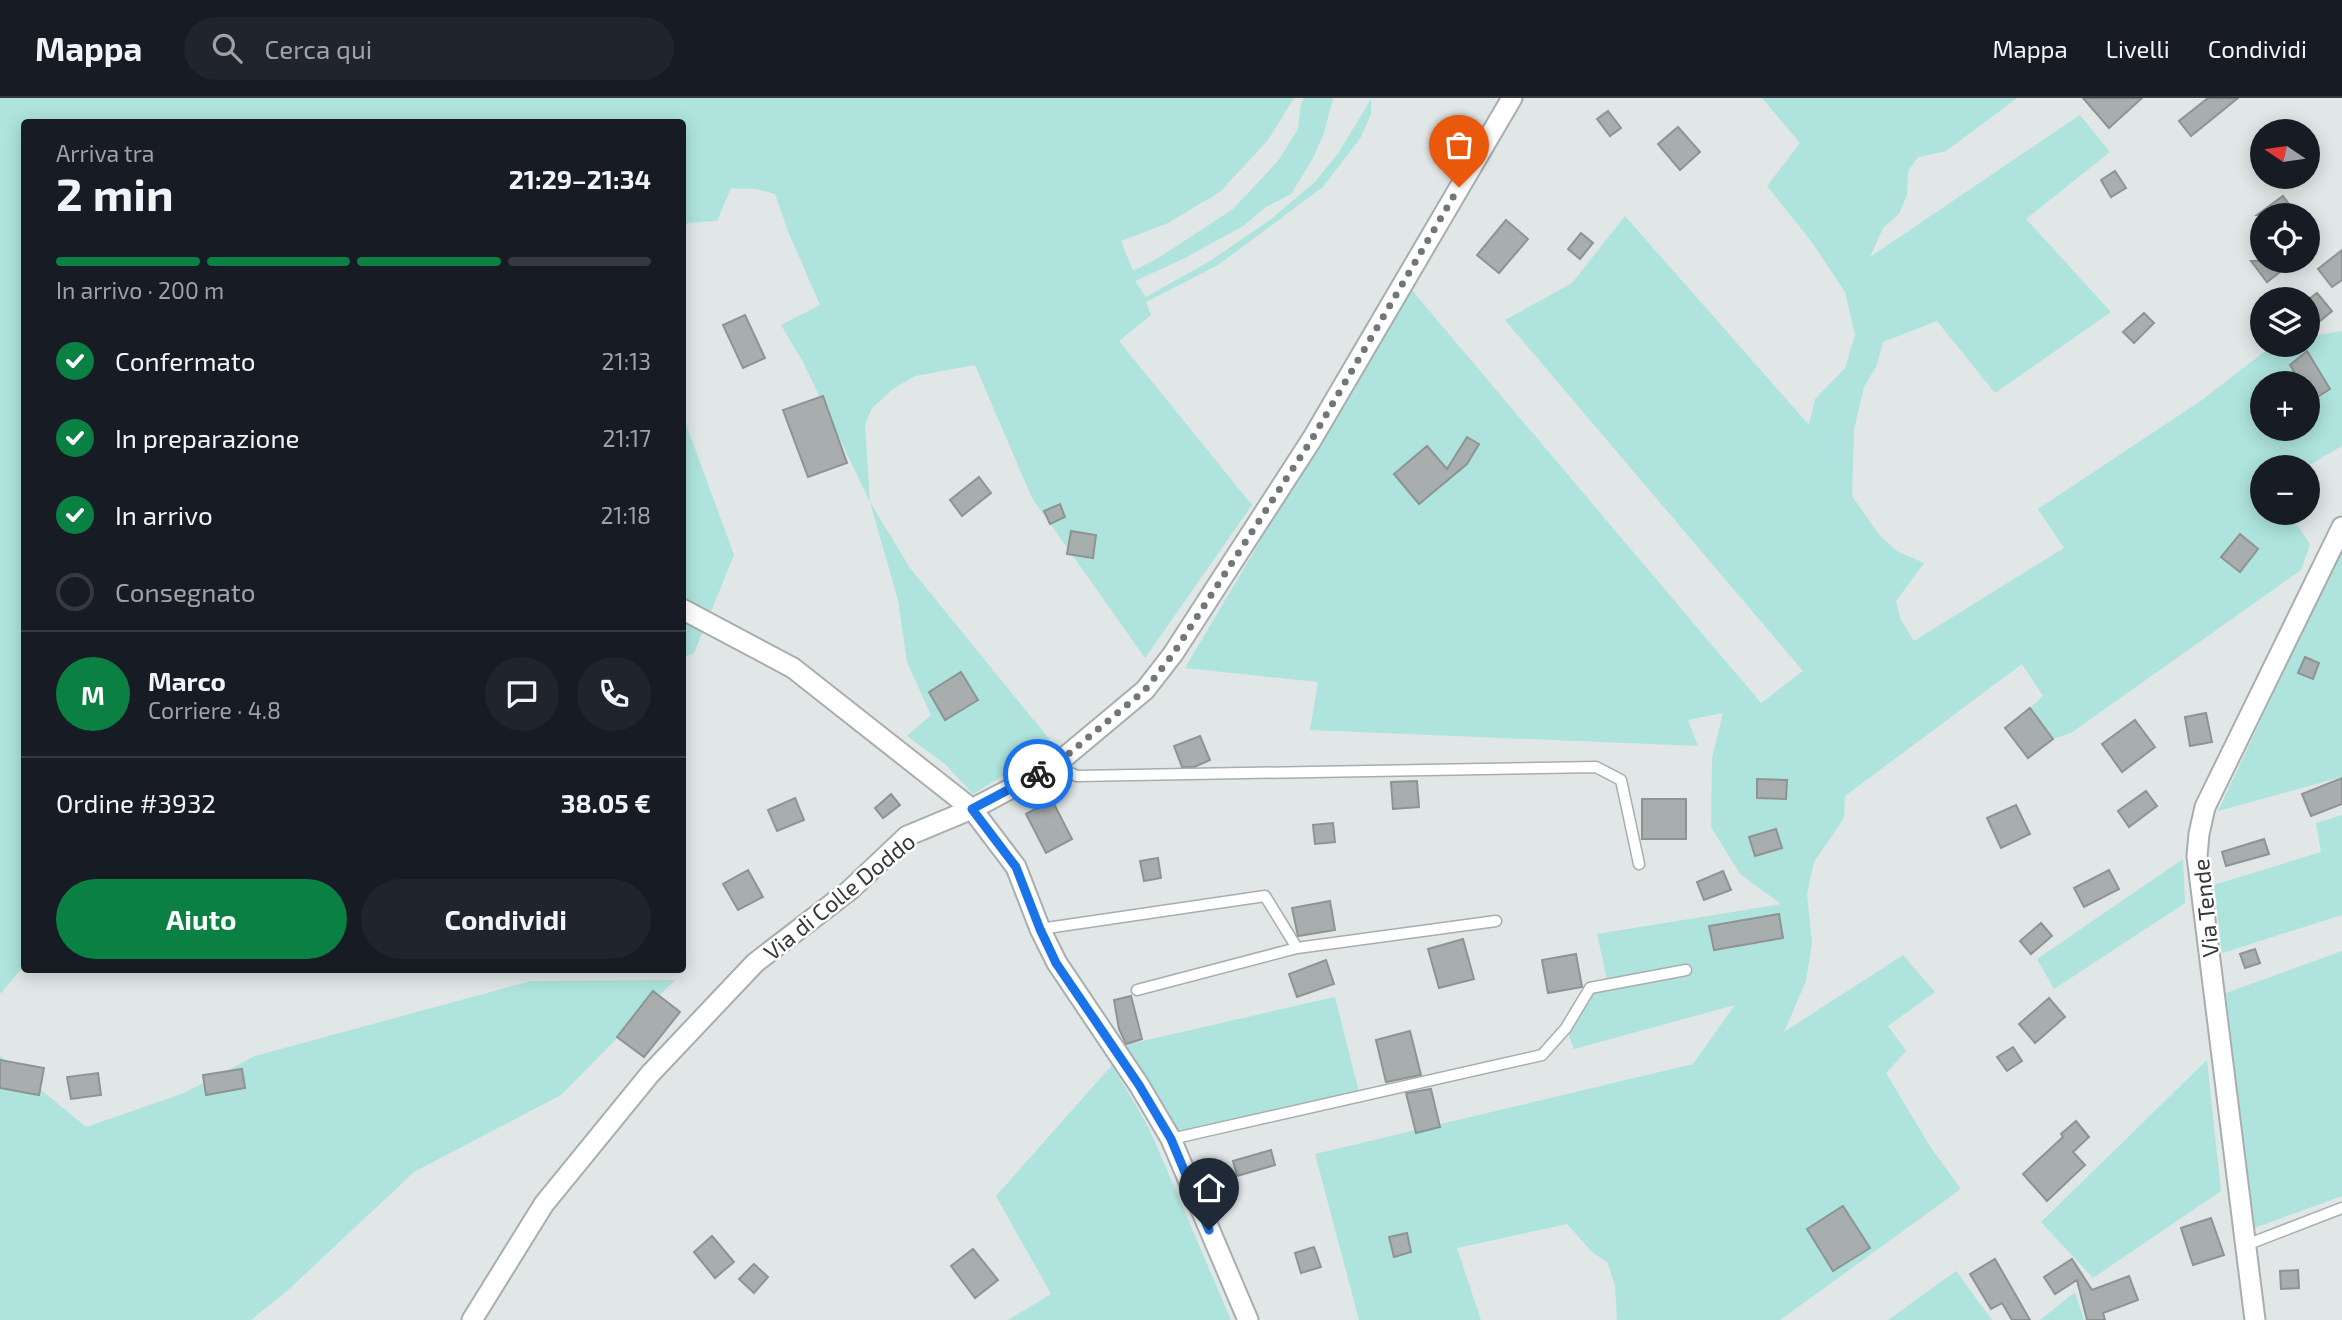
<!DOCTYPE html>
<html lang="it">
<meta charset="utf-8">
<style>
:root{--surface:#171b24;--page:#20242c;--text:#f1f3f6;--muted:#9ea1a6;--line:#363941;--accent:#0b8043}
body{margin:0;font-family:"Exo 2",sans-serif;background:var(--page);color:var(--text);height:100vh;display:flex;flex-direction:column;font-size:26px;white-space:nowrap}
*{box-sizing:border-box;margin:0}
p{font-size:23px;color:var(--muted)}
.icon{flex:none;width:38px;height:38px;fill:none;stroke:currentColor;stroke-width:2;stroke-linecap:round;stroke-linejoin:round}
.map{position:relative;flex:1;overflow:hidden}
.drawer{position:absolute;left:21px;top:21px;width:665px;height:854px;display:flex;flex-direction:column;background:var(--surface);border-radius:7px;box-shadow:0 4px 18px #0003}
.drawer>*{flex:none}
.needle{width:46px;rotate:283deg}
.fabs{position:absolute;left:2250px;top:21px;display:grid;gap:14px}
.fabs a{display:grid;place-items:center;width:70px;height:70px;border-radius:50%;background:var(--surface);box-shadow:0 4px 18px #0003;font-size:35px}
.pin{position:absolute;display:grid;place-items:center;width:60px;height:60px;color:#fff;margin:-72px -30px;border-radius:50% 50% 50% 0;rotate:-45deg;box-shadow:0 0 7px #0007}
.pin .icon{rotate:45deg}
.courier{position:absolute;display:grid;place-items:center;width:70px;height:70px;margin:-35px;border:5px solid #1a73e8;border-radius:50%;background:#fff;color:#222;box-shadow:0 2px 9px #0007}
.overview em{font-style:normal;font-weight:700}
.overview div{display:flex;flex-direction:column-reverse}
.overview{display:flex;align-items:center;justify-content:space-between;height:119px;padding:0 35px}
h1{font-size:46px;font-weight:700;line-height:52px}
.bar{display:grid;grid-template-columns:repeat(4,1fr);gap:10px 7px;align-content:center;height:84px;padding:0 35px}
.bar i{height:9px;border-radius:5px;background:var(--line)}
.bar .current{background:var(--accent)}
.bar p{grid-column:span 4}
.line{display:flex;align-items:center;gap:18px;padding:0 35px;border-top:2px solid var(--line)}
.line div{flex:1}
.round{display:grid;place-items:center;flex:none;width:74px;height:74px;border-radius:37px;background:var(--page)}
ol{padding:0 35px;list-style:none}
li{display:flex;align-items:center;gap:21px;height:77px}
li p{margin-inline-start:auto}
li .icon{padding:7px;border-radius:50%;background:var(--accent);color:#fff;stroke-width:4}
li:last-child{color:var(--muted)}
li i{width:38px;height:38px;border:4px solid var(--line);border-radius:50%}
.cta{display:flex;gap:14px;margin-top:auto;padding:14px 35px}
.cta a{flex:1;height:80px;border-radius:42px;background:var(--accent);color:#fff;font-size:28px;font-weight:700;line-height:80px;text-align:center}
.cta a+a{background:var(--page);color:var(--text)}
header{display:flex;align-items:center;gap:42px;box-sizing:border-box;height:98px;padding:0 35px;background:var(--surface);border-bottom:2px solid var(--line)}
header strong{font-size:33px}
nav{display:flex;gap:38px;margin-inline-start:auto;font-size:24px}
.search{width:490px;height:63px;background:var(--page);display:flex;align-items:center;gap:18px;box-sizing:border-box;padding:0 24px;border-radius:38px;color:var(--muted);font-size:26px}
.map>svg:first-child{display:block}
.green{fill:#aee4dd;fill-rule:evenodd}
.building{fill:#a8aead;stroke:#8d9493;stroke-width:2}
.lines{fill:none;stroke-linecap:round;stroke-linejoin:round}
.service-casing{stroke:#a7aead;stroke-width:13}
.minor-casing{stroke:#a7aead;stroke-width:23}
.service{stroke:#fff;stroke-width:10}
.minor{stroke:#fff;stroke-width:19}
.done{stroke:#727676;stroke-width:7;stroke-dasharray:0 12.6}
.route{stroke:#1a73e8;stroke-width:9}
.labels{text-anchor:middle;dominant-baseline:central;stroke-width:5;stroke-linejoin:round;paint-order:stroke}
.street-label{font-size:23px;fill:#363939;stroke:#fff}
</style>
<header>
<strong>Mappa</strong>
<div class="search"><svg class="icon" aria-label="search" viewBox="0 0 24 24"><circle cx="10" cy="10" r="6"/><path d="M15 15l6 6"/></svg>Cerca qui</div>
<nav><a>Mappa</a><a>Livelli</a><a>Condividi</a></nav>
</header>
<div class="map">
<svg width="2342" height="1222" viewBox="0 0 2342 1222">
<rect width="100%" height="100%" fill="#e0e7e6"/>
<path class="green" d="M0 0H1294L1268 42 1220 94 1168 125 1121 143 1133 173 1160 159 1233 111 1278 63 1298 31 1301 6 1304 0H1333L1324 35 1313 60 1291 96 1266 109 1243 128 1183 161 1135 183 1146 199 1210 163 1270 122 1315 84 1339 54 1371 1V16L1361 39 1323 89 1218 167 1146 204 1151 217 1119 243 1252 407 1145 560 1032 400 975 267 915 278 893 291 872 310 865 327 870 404 910 470 1054 647 973 696 945 666 907 638 931 617 907 564 898 502 870 404 803 264 781 227 820 207 790 138 775 96 756 91 731 90 717 123 688 125 683 132 682 24H24V868L0 896Z
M1762 0H2017L1946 53 1918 59 1908 73 1907 97 1899 116 1883 130 1870 159 2080 17 2110 54 2026 121 2111 214 1995 295 1937 223 1883 244 1876 269 1864 289 1854 332 1852 398 1880 438 1897 453 1924 465 1896 503 1901 522 1914 543 2064 450 2038 411 2202 302 2273 247H2308V239L2342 233V348L2306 369H2263V415H2289L2310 446 2301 472 2071 635 2053 641 2030 610 2043 598 2022 566 1845 698 1844 720 1814 764 1807 796 1812 845 1806 883 1784 934 1903 857 1935 894 1888 928 1906 953 1886 975 1931 1050 1961 1091 1780 1222H1617L1615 1187 1607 1164 1592 1154 1567 1126 1457 1150 1481 1222H1359L1315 1056 1693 966 1735 907 1574 951 1566 930 1590 890 1608 886 1597 836 1781 806 1740 776 1711 729 1712 660 1723 615 1688 622 1698 648 1310 632 1318 584 1185 570 1410 190 1761 605 1803 573 1505 222 1572 185 1625 118 1809 327 1815 301 1845 270 1855 237 1845 194 1811 143 1767 88 1800 45ZM2263 285H2308V331H2263Z
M682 315 734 457 694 555 683 559Z
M2342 450V679L2218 713Z
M2342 717V817L2222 855 2214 787 2321 754 2316 725Z
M2183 761 2185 805 2054 891 2037 861Z
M2342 853V1098L2252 1131 2226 895Z
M675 882 561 997 414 1074 288 1192 251 1222H0V958L86 1029 184 995 255 958 531 883Z
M1335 899 1360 998 1177 1040 1125 947Z
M2207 962 2221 1093 2093 1180 2041 1124Z
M1112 967 1149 1030 1231 1222H1008L1051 1196 996 1098Z
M1956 1173 1992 1222H1888Z
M2075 1194 2084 1222H2040Z"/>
<path class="building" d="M2083 0H2142L2109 30Z
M2208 0H2238L2191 38 2179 23Z
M1608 13 1621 30 1610 38 1597 21Z
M1678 29 1700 54 1680 72 1658 46Z
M2115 73 2126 90 2111 99 2101 82Z
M2283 98 2297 117H2257Z
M1506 122 1528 141 1499 175 1477 157Z
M1581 135 1593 145 1580 161 1568 151Z
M2342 152V182L2332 189 2318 171Z
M2251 163H2294L2267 184Z
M2317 195 2332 213 2320 223 2308 209V202Z
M2144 215 2154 225 2134 245 2123 234Z
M745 217 765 260 743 270 723 227Z
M2307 253 2330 291 2308 305V285H2301L2290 267Z
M823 298 847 365 808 379 783 312Z
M1467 339 1479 346 1467 366 1419 406 1394 376 1427 348 1447 371Z
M979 379 991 395 962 418 950 402Z
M1060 406 1065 419 1050 426 1044 413Z
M1071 433 1096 437 1093 460 1067 456Z
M2240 436 2258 451 2240 474 2221 459Z
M2305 559 2319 565 2313 581 2298 575Z
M961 574 978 602 945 622 929 594Z
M2030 610 2053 641 2028 660 2005 630Z
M2206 615 2212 644 2190 648 2185 619Z
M2135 622 2155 649 2122 674 2102 646Z
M1200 638 1210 662 1194 669H1182L1174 648Z
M2342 680V706L2311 718 2302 696Z
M1757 681 1787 682 1786 701 1757 700Z
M1417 683 1419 709 1393 711 1391 684Z
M2146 693 2157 708 2129 729 2118 713Z
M891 696 900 707 883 720 875 710Z
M795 700 804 722 777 733 768 712Z
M1642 701H1686V741H1642Z
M1052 702 1072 741 1046 755 1026 716Z
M2016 707 2030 736 2001 750 1987 720Z
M1333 725 1335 744 1315 746 1313 727Z
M1776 731 1782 750 1755 758 1749 739Z
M2264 741 2269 756 2226 768 2222 754Z
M1158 760 1161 780 1144 783 1140 763Z
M748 772 763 799 738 812 723 786Z
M2109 772 2119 791 2084 809 2074 790Z
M1723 773 1731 792 1704 802 1697 784Z
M1330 803 1335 832 1298 838 1292 810Z
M1779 816 1783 840 1714 852 1709 828Z
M2041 825 2052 838 2031 856 2020 843Z
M1463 841 1474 881 1439 890 1428 851Z
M2255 851 2260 865 2245 870 2240 856Z
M1576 856 1582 889 1548 895 1542 862Z
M1326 862 1334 886 1297 899 1289 876Z
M653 893 680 914 644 959 617 939Z
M1131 898 1142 941 1126 946 1119 931 1114 902Z
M2049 900 2065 919 2035 945 2019 926Z
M1410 933 1421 977 1386 984 1376 942Z
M2013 949 2022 963 2007 973 1997 959Z
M0 962 44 970 39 997 0 990Z
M242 971 245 990 206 997 203 977Z
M98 975 101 997 71 1001 67 979Z
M1431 991 1440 1029 1416 1035 1406 995Z
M2076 1023 2089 1039 2073 1054 2085 1067 2047 1103 2023 1076 2063 1039 2061 1036Z
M1271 1052 1275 1067 1237 1078 1233 1063Z
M1843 1108 1870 1150 1833 1173 1807 1131Z
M2211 1120 2224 1157 2193 1167 2181 1130Z
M1407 1135 1411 1154 1394 1159 1389 1139Z
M712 1138 734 1164 715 1180 694 1154Z
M1314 1149 1321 1169 1301 1175 1295 1155Z
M973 1151 998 1182 975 1200 951 1168Z
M1995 1161 2030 1222H2012L2002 1205 1991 1211 1970 1176Z
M2072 1161 2092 1192 2129 1178 2138 1202 2103 1215 2105 1222H2087L2077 1182 2055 1196 2044 1179Z
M754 1166 768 1179 754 1195 739 1181Z
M2298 1172 2299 1190 2281 1191 2280 1173Z"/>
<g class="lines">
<g class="service-casing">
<path id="service" d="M1055 668 1077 678 1596 669 1621 682 1639 766
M1040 831 1265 798 1297 850
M1137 892 1297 850 1496 823
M1171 1041 1542 957 1566 930 1590 890 1686 872
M2246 1147 2342 1110"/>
</g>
<g class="minor-casing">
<path id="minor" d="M682 511 793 570 972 711 1016 769 1040 831 1057 865 1139 987 1171 1041 1248 1222
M472 1222 544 1106 650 976 755 865 850 792 907 738 972 711 1054 668 1145 592 1173 556 1312 341 1512 0
M2255 1222 2197 758 2199 736 2205 709 2342 429"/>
</g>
<use href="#service" class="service"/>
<use href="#minor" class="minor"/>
</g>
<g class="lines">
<path class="done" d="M1038 676 1054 668 1145 592 1173 556 1312 341 1459 89"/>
<path class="route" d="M1038 676 972 711 1016 769 1040 831 1056 865 1139 987 1171 1041 1209 1132"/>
</g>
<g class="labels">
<g class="street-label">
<text transform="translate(839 798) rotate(-39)">Via di Colle Doddo</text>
<text transform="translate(2205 810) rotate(-96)">Via Tende</text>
</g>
</g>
</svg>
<div class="fabs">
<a><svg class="needle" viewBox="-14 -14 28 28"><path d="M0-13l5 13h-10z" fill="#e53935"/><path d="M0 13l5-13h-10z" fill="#9ea1a6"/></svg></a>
<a><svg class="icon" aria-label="locate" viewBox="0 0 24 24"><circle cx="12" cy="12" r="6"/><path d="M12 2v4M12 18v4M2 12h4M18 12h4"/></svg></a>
<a><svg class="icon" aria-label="layers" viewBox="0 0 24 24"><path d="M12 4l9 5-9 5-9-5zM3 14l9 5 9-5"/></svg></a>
<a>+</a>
<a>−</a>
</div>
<div class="pin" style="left:1459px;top:89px;background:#ea580c"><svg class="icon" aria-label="bag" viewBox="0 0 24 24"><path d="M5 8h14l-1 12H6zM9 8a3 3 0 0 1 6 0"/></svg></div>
<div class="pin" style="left:1209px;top:1132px;background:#1f2937"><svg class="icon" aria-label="home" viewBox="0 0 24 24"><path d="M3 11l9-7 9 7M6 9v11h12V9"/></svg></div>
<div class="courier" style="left:1038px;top:676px"><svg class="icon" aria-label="bike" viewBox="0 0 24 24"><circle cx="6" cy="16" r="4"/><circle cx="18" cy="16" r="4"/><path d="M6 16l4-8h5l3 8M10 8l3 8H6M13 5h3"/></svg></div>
<section class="drawer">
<div class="overview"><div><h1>2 min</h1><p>Arriva tra</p></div><em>21:29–21:34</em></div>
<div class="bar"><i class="current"></i><i class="current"></i><i class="current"></i><i></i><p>In arrivo · 200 m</p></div>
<ol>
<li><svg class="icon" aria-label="check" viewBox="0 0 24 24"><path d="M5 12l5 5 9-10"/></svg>Confermato<p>21:13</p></li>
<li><svg class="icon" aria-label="check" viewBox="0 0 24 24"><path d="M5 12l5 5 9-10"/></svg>In preparazione<p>21:17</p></li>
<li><svg class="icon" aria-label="check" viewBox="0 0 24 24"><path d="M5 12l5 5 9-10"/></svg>In arrivo<p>21:18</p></li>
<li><i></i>Consegnato</li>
</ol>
<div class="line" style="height:126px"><b class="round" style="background:var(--accent);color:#fff">M</b><div><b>Marco</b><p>Corriere · 4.8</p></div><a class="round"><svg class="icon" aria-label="chat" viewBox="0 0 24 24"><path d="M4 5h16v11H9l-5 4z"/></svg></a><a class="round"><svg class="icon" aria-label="phone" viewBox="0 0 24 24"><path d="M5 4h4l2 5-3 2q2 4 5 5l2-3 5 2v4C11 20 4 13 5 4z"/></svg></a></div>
<div class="line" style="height:91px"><div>Ordine #3932</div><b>38.05 €</b></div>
<div class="cta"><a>Aiuto</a><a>Condividi</a></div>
</section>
</div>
